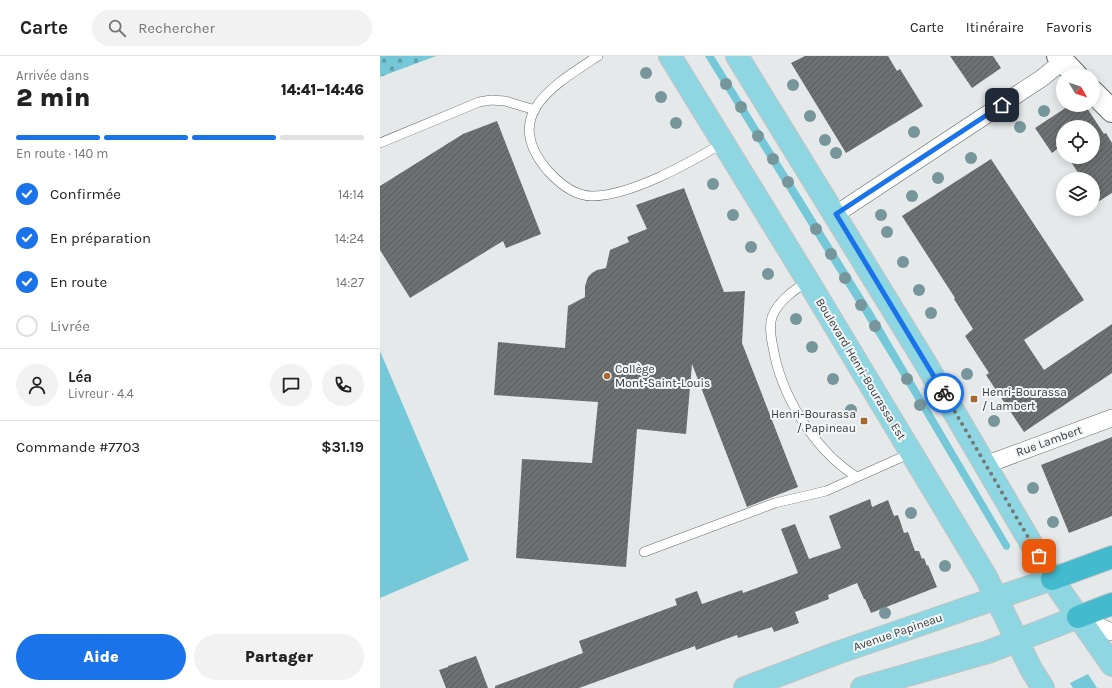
<!DOCTYPE html>
<html lang="fr">
<meta charset="utf-8">
<style>
:root{--surface:#fff;--page:#f2f2f2;--text:#222;--muted:#767676;--line:#e0e0e0;--accent:#1a73e8}
body{margin:0;font-family:Karla,sans-serif;background:var(--page);color:var(--text);height:100vh;display:flex;flex-direction:column;font-size:15px;white-space:nowrap}
*{box-sizing:border-box;margin:0}
p{font-size:13px;color:var(--muted)}
.icon{flex:none;width:22px;height:22px;fill:none;stroke:currentColor;stroke-width:2;stroke-linecap:round;stroke-linejoin:round}
.map{position:relative;flex:1;overflow:hidden}
.panel{display:flex;flex-direction:column;background:var(--surface);width:380px}
.panel>*{flex:none}
.needle{width:26px;rotate:129deg}
.fabs{position:absolute;left:676px;top:12px;display:grid;gap:8px}
.fabs a{display:grid;place-items:center;width:44px;height:44px;border-radius:50%;background:var(--surface);box-shadow:0 2px 10px #0003;font-size:20px}
.pin{position:absolute;display:grid;place-items:center;width:34px;height:34px;color:#fff;margin:-17px;border-radius:8px;box-shadow:0 2px 6px #0006}
.courier{position:absolute;display:grid;place-items:center;width:40px;height:40px;margin:-20px;border:3px solid #1a73e8;border-radius:50%;background:#fff;color:#222;box-shadow:0 1px 5px #0007}
.overview em{font-style:normal;font-weight:800}
.overview div{display:flex;flex-direction:column-reverse}
.overview{display:flex;align-items:center;justify-content:space-between;height:68px;padding:0 16px}
h1{font-size:26px;font-weight:800;line-height:30px}
.bar{display:grid;grid-template-columns:repeat(4,1fr);gap:6px 4px;align-content:center;height:48px;padding:0 16px}
.bar i{height:5px;border-radius:3px;background:var(--line)}
.bar .active{background:var(--accent)}
.bar p{grid-column:span 4}
.line{display:flex;align-items:center;gap:10px;padding:0 16px;border-top:1px solid var(--line)}
.line div{flex:1}
.round{display:grid;place-items:center;flex:none;width:42px;height:42px;border-radius:21px;background:var(--page)}
ol{padding:0 16px;list-style:none}
li{display:flex;align-items:center;gap:12px;height:44px}
li p{margin-inline-start:auto}
li .icon{padding:4px;border-radius:50%;background:var(--accent);color:#fff;stroke-width:4}
li:last-child{color:var(--muted)}
li i{width:22px;height:22px;border:2px solid var(--line);border-radius:50%}
.cta{display:flex;gap:8px;margin-top:auto;padding:8px 16px}
.cta a{flex:1;height:46px;border-radius:24px;background:var(--accent);color:#fff;font-size:16px;font-weight:800;line-height:46px;text-align:center}
.cta a+a{background:var(--page);color:var(--text)}
header{display:flex;align-items:center;gap:24px;box-sizing:border-box;height:56px;padding:0 20px;background:var(--surface);border-bottom:1px solid var(--line)}
header strong{font-size:19px}
nav{display:flex;gap:22px;margin-inline-start:auto;font-size:14px}
.search{width:280px;height:36px;background:var(--page);display:flex;align-items:center;gap:10px;box-sizing:border-box;padding:0 14px;border-radius:22px;color:var(--muted);font-size:15px}
main{display:flex;flex:1;min-height:0}
.map>svg:first-child{display:block}
.green{fill:#75c8d7}
.cemetery{fill:url(#cemetery-stones)}
.building{fill:url(#building-hatch)}
.lines{fill:none;stroke-linecap:round;stroke-linejoin:round}
.lane-casing{stroke:#686b6b;stroke-width:10}
.street-casing{stroke:#686b6b;stroke-width:18}
.secondary-casing{stroke:#686b6b;stroke-width:24}
.primary-casing{stroke:#c3c4c4;stroke-width:24}
.highway-casing{stroke:#c3c4c4;stroke-width:24}
.lane{stroke:#fff;stroke-width:9}
.street{stroke:#fff;stroke-width:17}
.secondary{stroke:#fff;stroke-width:22}
.primary{stroke:#8ed6e1;stroke-width:22}
.highway{stroke:#43bacd;stroke-width:22}
.tree{fill:#76969b}
.done{stroke:#757777;stroke-width:4;stroke-dasharray:0 7.2}
.route{stroke:#1a73e8;stroke-width:5}
.poi-dot{fill:#a86930;stroke:#f2f6f7;stroke-width:1.5}
.labels{text-anchor:middle;dominant-baseline:central;stroke-width:4;stroke-linejoin:round;paint-order:stroke}
.poi-label{font-size:12px;fill:#38393a;stroke:#f2f6f7;text-anchor:start}
.street-label{font-size:12px;fill:#38393a;stroke:#f2f6f7}
</style>
<header>
<strong>Carte</strong>
<div class="search"><svg class="icon" aria-label="search" viewBox="0 0 24 24"><circle cx="10" cy="10" r="6"/><path d="M15 15l6 6"/></svg>Rechercher</div>
<nav><a>Carte</a><a>Itinéraire</a><a>Favoris</a></nav>
</header>
<main>
<section class="panel">
<div class="overview"><div><h1>2 min</h1><p>Arrivée dans</p></div><em>14:41–14:46</em></div>
<div class="bar"><i class="active"></i><i class="active"></i><i class="active"></i><i></i><p>En route · 140 m</p></div>
<ol>
<li><svg class="icon" aria-label="check" viewBox="0 0 24 24"><path d="M5 12l5 5 9-10"/></svg>Confirmée<p>14:14</p></li>
<li><svg class="icon" aria-label="check" viewBox="0 0 24 24"><path d="M5 12l5 5 9-10"/></svg>En préparation<p>14:24</p></li>
<li><svg class="icon" aria-label="check" viewBox="0 0 24 24"><path d="M5 12l5 5 9-10"/></svg>En route<p>14:27</p></li>
<li><i></i>Livrée</li>
</ol>
<div class="line" style="height:72px"><a class="round"><svg class="icon" aria-label="person" viewBox="0 0 24 24"><circle cx="12" cy="8" r="4"/><path d="M4 21q1-7 8-7t8 7"/></svg></a><div><b>Léa</b><p>Livreur · 4.4</p></div><a class="round"><svg class="icon" aria-label="chat" viewBox="0 0 24 24"><path d="M4 5h16v11H9l-5 4z"/></svg></a><a class="round"><svg class="icon" aria-label="phone" viewBox="0 0 24 24"><path d="M5 4h4l2 5-3 2q2 4 5 5l2-3 5 2v4C11 20 4 13 5 4z"/></svg></a></div>
<div class="line" style="height:52px"><div>Commande #7703</div><b>$31.19</b></div>
<div class="cta"><a>Aide</a><a>Partager</a></div>
</section>
<div class="map">
<svg width="732" height="632" viewBox="0 0 732 632">
<defs>
<pattern id="cemetery-stones" width="16" height="16" patternUnits="userSpaceOnUse"><rect width="16" height="16" fill="#75c8d7"/><path d="M2 7V4a2 2 0 0 1 4 0v3zM10 15v-3a2 2 0 0 1 4 0v3z" fill="#61a3af"/></pattern>
<pattern id="building-hatch" width="6" height="6" patternUnits="userSpaceOnUse"><rect width="6" height="6" fill="#6e7172"/><path d="M-1 1l2-2M0 6l6-6M5 7l2-2" fill="none" stroke="#57595a"/></pattern>
</defs>
<rect width="100%" height="100%" fill="#e5e9e9"/>
<path class="green" d="M325 0H334L494 258 630 489V491L628 494 624 493 513 306Z
M0 295 89 504 0 542Z
M708 618 717 632H693L690 627Z"/>
<path class="cemetery" d="M0 0H56L0 21Z"/>
<path class="building" d="M425 0H508L517 15 520 13 543 50 466 97 411 7Z
M570 0H613L621 12 592 32Z
M690 49H705L724 78 726 77 732 87V137L713 149V123H702L688 101H713V71H683V93L681 90 672 97 655 72Z
M117 65 161 178 126 192 123 185 30 242 0 194V130L83 78Z
M611 103 704 244 644 284 664 314 732 268V317L644 376 606 319 609 317 585 280 593 273 574 243 575 242 522 160Z
M304 132 344 236 365 235 362 287 418 431 367 451 312 308 306 378 257 373 246 511 136 502 142 403 212 407 218 346 114 339 118 286 185 292 188 250 205 241V230L208 221 212 217 217 214 226 212 230 194 249 186 247 181 267 173 256 149Z
M732 381V460L689 477 661 409Z
M490 443 492 451 508 444 514 460 518 459 524 477 528 476 535 495H539L542 503 544 502 547 510 548 509 557 531 491 557 485 543H484L477 527 448 539 449 543 415 556 419 567 394 576 392 571 358 582 357 579 316 594 315 590 199 632H115V630L203 597 199 585 297 549 295 543 317 535 322 548 362 534 363 537 418 517 401 473 415 468 429 503 461 492 449 460Z
M96 600 108 632H66L59 614 68 611V610Z"/>
<g class="lines">
<g class="lane-casing">
<path id="lane" d="M218 0C174 29 120 59 168 115 179 127 195 140 212 140 251 140 309 107 343 87
M0 87 99 46 111 44 125 45 155 54
M428 225C414 234 398 245 392 261 389 270 391 282 393 291 401 340 435 395 477 421
M264 496 395 447 446 435 531 397"/>
</g>
<g class="street-casing">
<path id="street" d="M456 158 662 22 683 5
M605 409 732 362
M698 562 732 576"/>
</g>
<g class="secondary-casing">
<path id="secondary" d="M678 0 696 19
M713 36 732 55"/>
</g>
<g class="primary-casing">
<path id="primary" d="M290 0 428 225 606 521 651 613 663 632
M357 0 543 303 672 523 732 609
M365 632 457 597 672 523
M482 632 608 596 698 561"/>
</g>
<g class="highway-casing">
<path id="highway" d="M672 523 732 501
M698 561 732 548"/>
</g>
<use href="#lane" class="lane"/>
<use href="#street" class="street"/>
<use href="#secondary" class="secondary"/>
<use href="#primary" class="primary"/>
<use href="#highway" class="highway"/>
</g>
<g class="tree">
<circle cx="266" cy="17" r="6"/>
<circle cx="346" cy="28" r="6"/>
<circle cx="413" cy="29" r="6"/>
<circle cx="281" cy="41" r="6"/>
<circle cx="361" cy="51" r="6"/>
<circle cx="664" cy="55" r="6"/>
<circle cx="430" cy="60" r="6"/>
<circle cx="296" cy="67" r="6"/>
<circle cx="640" cy="71" r="6"/>
<circle cx="534" cy="76" r="6"/>
<circle cx="378" cy="80" r="6"/>
<circle cx="445" cy="84" r="6"/>
<circle cx="456" cy="97" r="6"/>
<circle cx="591" cy="102" r="6"/>
<circle cx="393" cy="103" r="6"/>
<circle cx="558" cy="122" r="6"/>
<circle cx="408" cy="126" r="6"/>
<circle cx="333" cy="128" r="6"/>
<circle cx="532" cy="140" r="6"/>
<circle cx="353" cy="159" r="6"/>
<circle cx="501" cy="159" r="6"/>
<circle cx="436" cy="173" r="6"/>
<circle cx="507" cy="176" r="6"/>
<circle cx="371" cy="191" r="6"/>
<circle cx="451" cy="198" r="6"/>
<circle cx="523" cy="206" r="6"/>
<circle cx="388" cy="218" r="6"/>
<circle cx="465" cy="222" r="6"/>
<circle cx="539" cy="234" r="6"/>
<circle cx="481" cy="249" r="6"/>
<circle cx="551" cy="257" r="6"/>
<circle cx="416" cy="263" r="6"/>
<circle cx="495" cy="270" r="6"/>
<circle cx="432" cy="291" r="6"/>
<circle cx="587" cy="318" r="6"/>
<circle cx="453" cy="323" r="6"/>
<circle cx="527" cy="323" r="6"/>
<circle cx="540" cy="349" r="6"/>
<circle cx="471" cy="354" r="6"/>
<circle cx="614" cy="365" r="6"/>
<circle cx="653" cy="432" r="6"/>
<circle cx="531" cy="457" r="6"/>
<circle cx="673" cy="466" r="6"/>
<circle cx="565" cy="510" r="6"/>
<circle cx="505" cy="557" r="6"/>
</g>
<g class="lines">
<path class="done" d="M564 337 659 500"/>
<path class="route" d="M564 337 456 158 622 49"/>
</g>
<g class="poi-dot">
<circle cx="227" cy="320" r="4"/>
<rect x="590" y="339" width="8" height="8" rx="2"/>
<rect x="480" y="361" width="8" height="8" rx="2"/>
</g>
<g class="labels">
<g class="poi-label">
<text x="235" y="313">Collège<tspan x="235" dy="14">Mont-Saint-Louis</tspan></text>
<text x="602" y="336">Henri-Bourassa<tspan x="602" dy="14">/ Lambert</tspan></text>
<text x="476" y="358" text-anchor="end">Henri-Bourassa<tspan x="476" dy="14">/ Papineau</tspan></text>
</g>
<g class="street-label">
<text transform="translate(481 313) rotate(59)">Boulevard Henri-Bourassa Est</text>
<text transform="translate(669 385) rotate(-20)">Rue Lambert</text>
<text transform="translate(518 576) rotate(-19)">Avenue Papineau</text>
</g>
</g>
</svg>
<div class="fabs">
<a><svg class="needle" viewBox="-14 -14 28 28"><path d="M0-13l5 13h-10z" fill="#e53935"/><path d="M0 13l5-13h-10z" fill="#767676"/></svg></a>
<a><svg class="icon" aria-label="locate" viewBox="0 0 24 24"><circle cx="12" cy="12" r="6"/><path d="M12 2v4M12 18v4M2 12h4M18 12h4"/></svg></a>
<a><svg class="icon" aria-label="layers" viewBox="0 0 24 24"><path d="M12 4l9 5-9 5-9-5zM3 14l9 5 9-5"/></svg></a>
</div>
<div class="pin" style="left:659px;top:500px;background:#ea580c"><svg class="icon" aria-label="bag" viewBox="0 0 24 24"><path d="M5 8h14l-1 12H6zM9 8a3 3 0 0 1 6 0"/></svg></div>
<div class="pin" style="left:622px;top:49px;background:#1f2937"><svg class="icon" aria-label="home" viewBox="0 0 24 24"><path d="M3 11l9-7 9 7M6 9v11h12V9"/></svg></div>
<div class="courier" style="left:564px;top:337px"><svg class="icon" aria-label="bike" viewBox="0 0 24 24"><circle cx="6" cy="16" r="4"/><circle cx="18" cy="16" r="4"/><path d="M6 16l4-8h5l3 8M10 8l3 8H6M13 5h3"/></svg></div>
</div>
</main>
